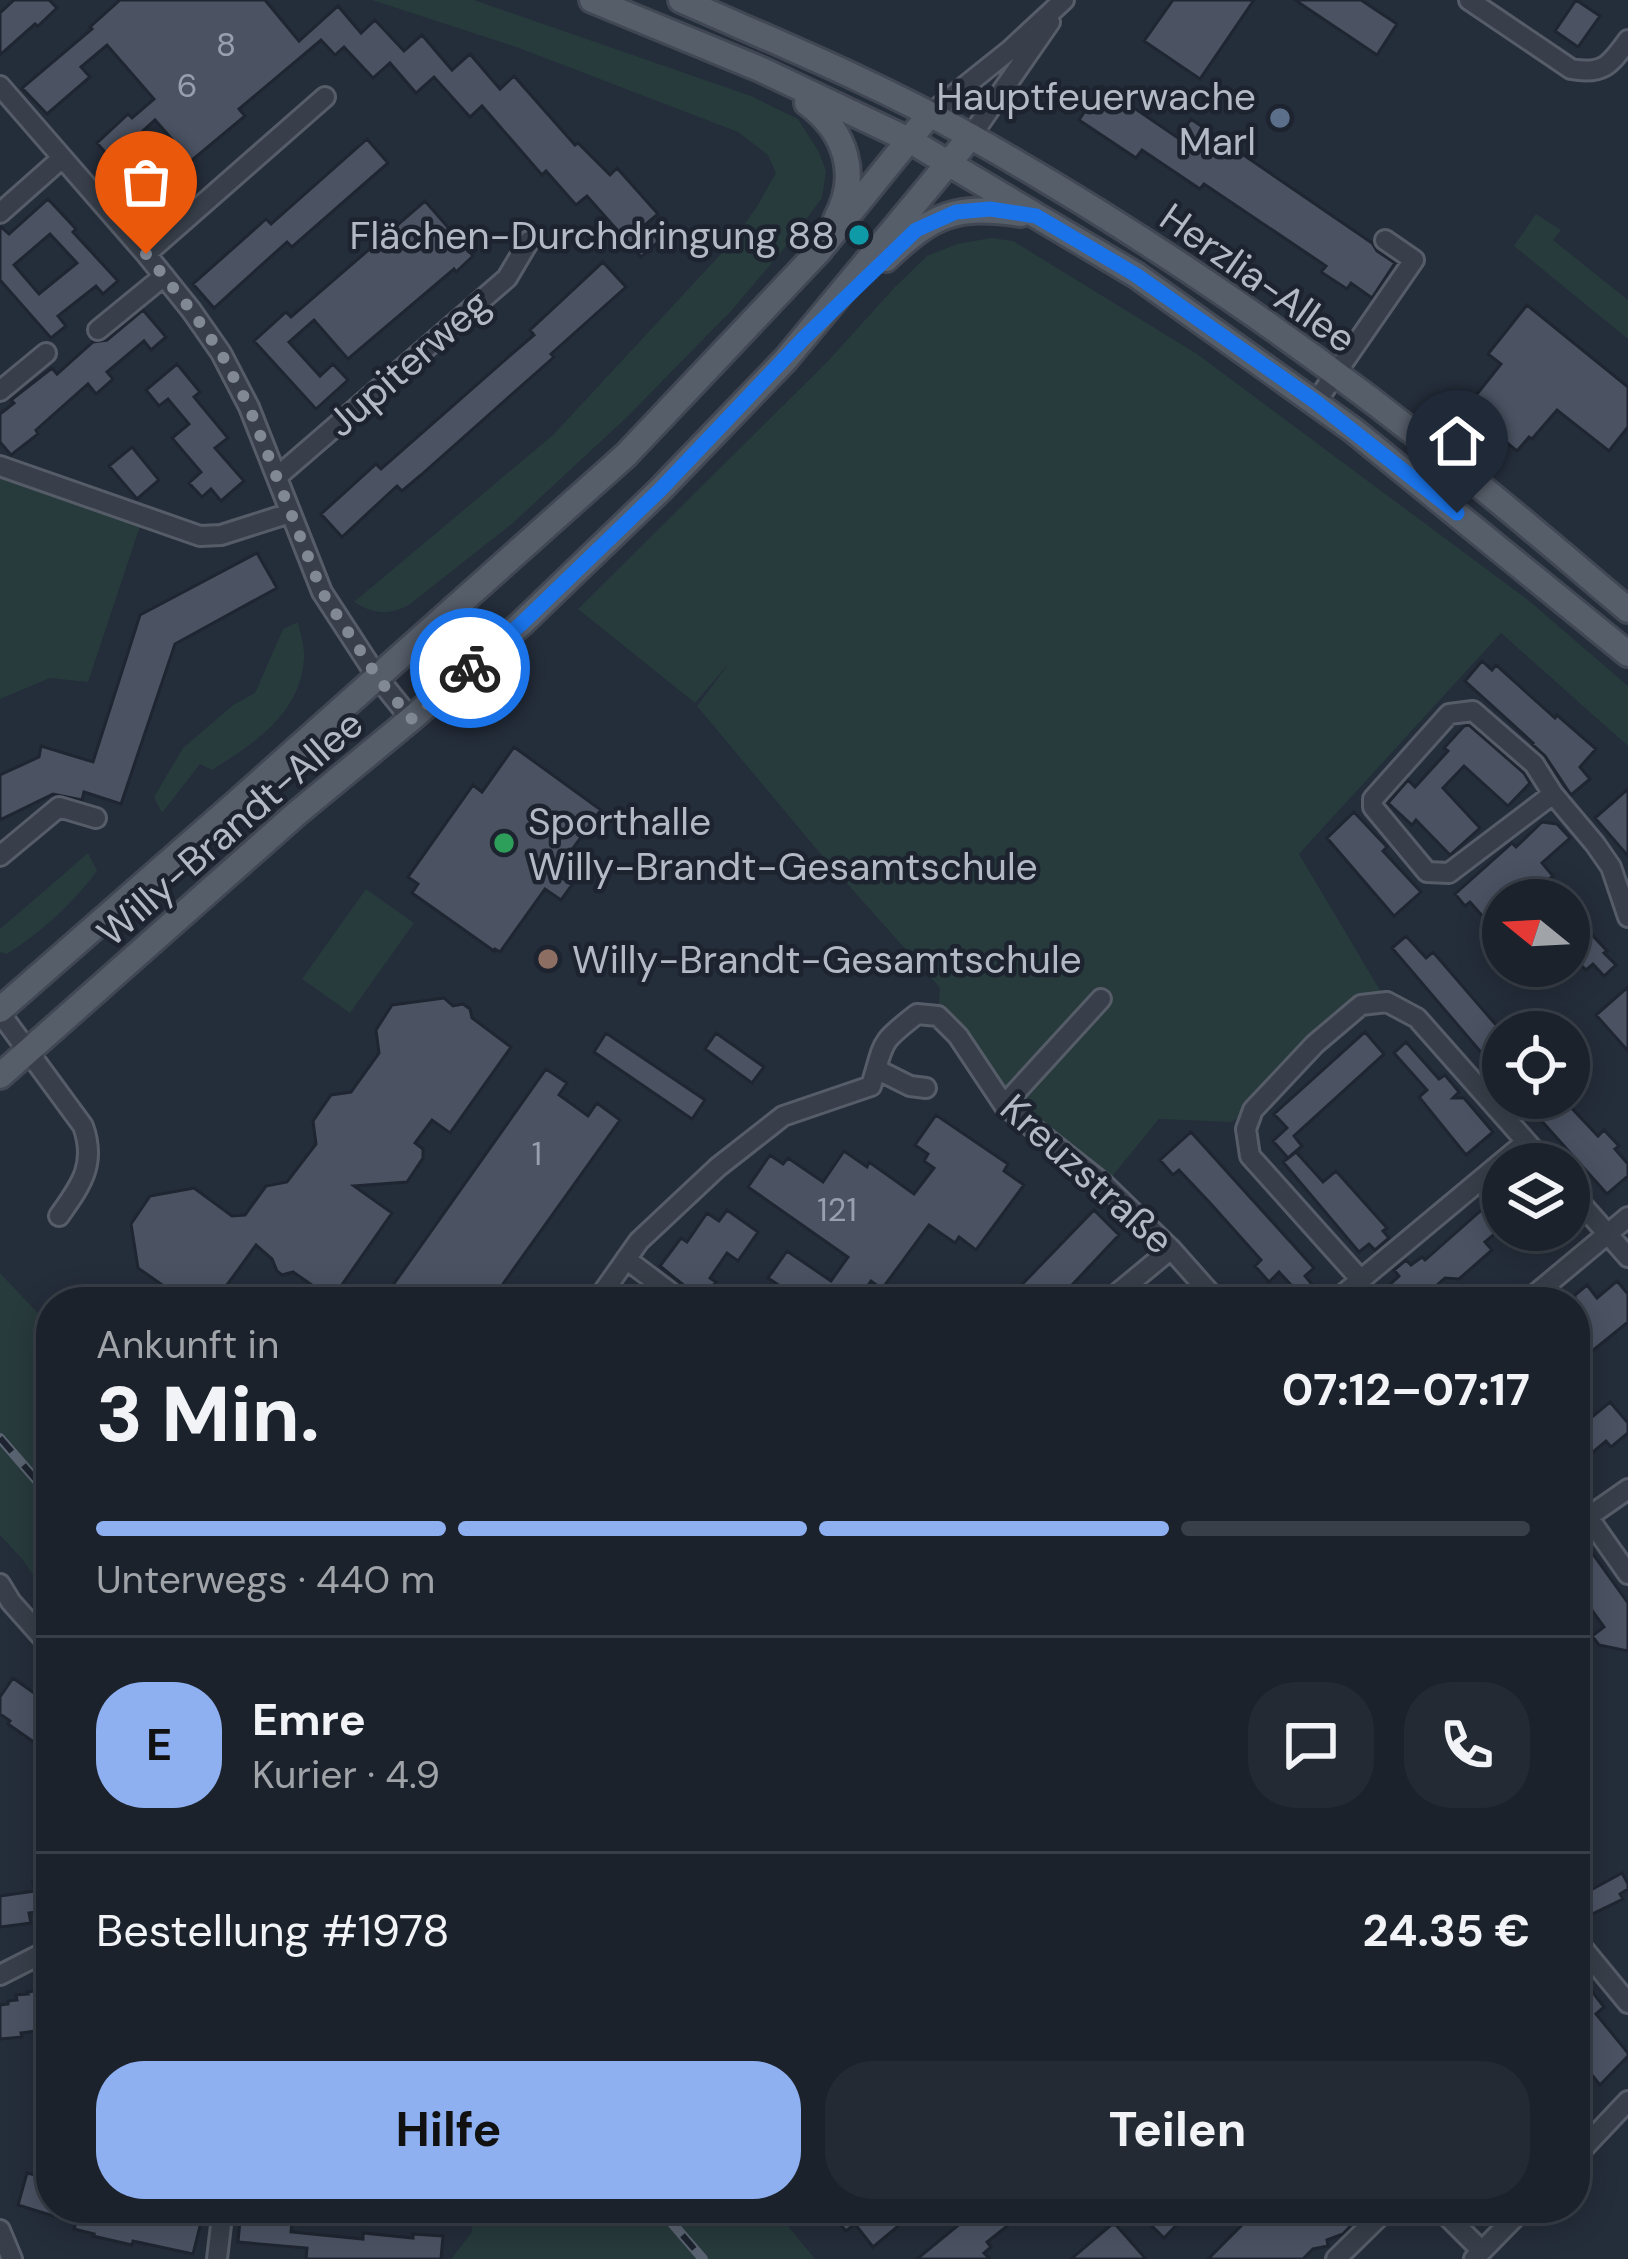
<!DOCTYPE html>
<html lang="de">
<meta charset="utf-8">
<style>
:root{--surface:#1b222c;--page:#242a34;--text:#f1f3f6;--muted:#a0a4a9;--line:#393f48;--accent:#8eaff0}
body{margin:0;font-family:"DM Sans",sans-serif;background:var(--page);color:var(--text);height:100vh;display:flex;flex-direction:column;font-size:45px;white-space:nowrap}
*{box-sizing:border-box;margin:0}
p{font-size:39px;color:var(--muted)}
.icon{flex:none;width:66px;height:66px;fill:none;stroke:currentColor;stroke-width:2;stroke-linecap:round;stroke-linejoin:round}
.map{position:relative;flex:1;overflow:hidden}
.details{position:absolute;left:36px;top:1287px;width:1554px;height:936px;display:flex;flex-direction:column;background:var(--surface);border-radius:48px;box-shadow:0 6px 30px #0003,0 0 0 3px var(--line)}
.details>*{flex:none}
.needle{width:78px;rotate:288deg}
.tools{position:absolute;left:1482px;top:879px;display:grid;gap:24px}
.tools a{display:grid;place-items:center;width:108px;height:108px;border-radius:50%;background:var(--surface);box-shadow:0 6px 30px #0003,0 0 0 3px var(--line);font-size:60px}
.pin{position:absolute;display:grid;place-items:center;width:102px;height:102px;color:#fff;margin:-123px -51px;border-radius:50% 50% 50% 0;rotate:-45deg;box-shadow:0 0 12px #0007}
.pin .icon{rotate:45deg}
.courier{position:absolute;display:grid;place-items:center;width:120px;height:120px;margin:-60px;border:9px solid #1a73e8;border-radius:50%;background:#fff;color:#222;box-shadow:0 3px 15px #0007}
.summary em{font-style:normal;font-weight:700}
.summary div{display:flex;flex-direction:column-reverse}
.summary{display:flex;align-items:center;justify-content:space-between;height:204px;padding:0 60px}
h1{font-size:78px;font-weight:700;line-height:90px}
.bar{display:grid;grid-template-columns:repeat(4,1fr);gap:18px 12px;align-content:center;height:144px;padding:0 60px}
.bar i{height:15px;border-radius:9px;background:var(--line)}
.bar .on{background:var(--accent)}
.bar p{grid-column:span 4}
.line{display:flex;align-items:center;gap:30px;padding:0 60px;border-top:3px solid var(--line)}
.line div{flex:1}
.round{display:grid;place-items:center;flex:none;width:126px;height:126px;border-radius:48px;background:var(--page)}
.action{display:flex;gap:24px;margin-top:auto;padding:24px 60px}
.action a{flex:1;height:138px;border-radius:48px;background:var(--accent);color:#111;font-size:48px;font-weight:700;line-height:138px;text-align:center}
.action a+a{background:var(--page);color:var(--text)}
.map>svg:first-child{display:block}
.green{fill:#273a3c}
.building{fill:#4b5363;stroke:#1f2631;stroke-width:3;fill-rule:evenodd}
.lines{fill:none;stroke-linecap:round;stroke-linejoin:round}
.minor-casing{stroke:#565d68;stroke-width:24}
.major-casing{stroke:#414853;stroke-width:30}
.minor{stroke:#383f4a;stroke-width:18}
.major{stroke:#565e6a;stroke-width:24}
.rail-casing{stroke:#5a6371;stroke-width:10}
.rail{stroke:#1d242f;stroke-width:6;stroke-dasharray:18;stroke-linecap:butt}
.done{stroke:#818995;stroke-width:12;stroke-dasharray:0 21.6}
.route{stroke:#1a73e8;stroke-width:15}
.service-dot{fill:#5c6f8a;stroke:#1d242f;stroke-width:4.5}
.culture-dot{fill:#0f9aa8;stroke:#1d242f;stroke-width:4.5}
.leisure-dot{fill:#2e9e5b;stroke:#1d242f;stroke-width:4.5}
.education-dot{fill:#8d6e63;stroke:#1d242f;stroke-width:4.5}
.labels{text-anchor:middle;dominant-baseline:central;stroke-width:9;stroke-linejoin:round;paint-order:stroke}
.number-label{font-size:33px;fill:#99a0ad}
.poi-label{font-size:39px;fill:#b3bac6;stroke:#1d242f;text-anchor:end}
.street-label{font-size:39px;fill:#b3bac6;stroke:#1d242f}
</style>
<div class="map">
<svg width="1628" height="2259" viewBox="0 0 1628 2259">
<rect width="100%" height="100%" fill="#242d3a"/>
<path class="green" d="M372 0H474L751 96 798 119 819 152 826 171 822 198 787 245 732 310 627 417 513 523 409 605C387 616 374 614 354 602L553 435 732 242 756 208 776 173 768 155 738 132 519 48Z
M1536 214 1561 230 1553 240 1628 300V339L1514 246Z
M991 238 1013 241 1197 354 1528 600 1628 686V746L1501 633 1299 854 1387 1002 1361 1005 1253 1110 1231 1122 1159 1119 1105 1185 1004 1105 938 1016 940 988 819 852 697 706 730 662 695 703 578 609 828 361 894 288 927 256 957 244Z
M0 473 141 523 88 682 50 678 0 699Z
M298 622C300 633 305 647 304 659 300 714 255 743 212 770L200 764 162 813 154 797 183 748 233 705 255 693 283 629Z
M88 853 97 871C71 905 43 931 7 954L0 952V929Z
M366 889 414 923 350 1013 302 979Z
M0 1273 51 1327V1601L22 1559 0 1535Z
M472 2208H773L815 2259H451L472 2232Z"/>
<path class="building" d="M14 0H49L57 8 38 26 35 24 0 55V13Z
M120 0H265L299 41 338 6 361 33 375 20 404 51 422 35 452 70 470 54 500 89 514 76 575 145 578 143 610 175 617 168 658 214 645 225 659 241 641 257 587 196 576 205 546 171 542 175 482 106 470 117 434 77 416 93 390 63 373 78 344 47 335 55 321 40 239 109 245 116 191 161 155 120 130 143 160 179 175 166 190 184 157 212 97 143 128 114 132 118 154 99 107 45 81 67 90 77 47 114 22 88 92 29 90 27Z
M1173 0H1254L1200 79 1144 41Z
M1295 0H1361L1397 24 1377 55Z
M1576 0 1600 16 1578 47 1555 31Z
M1102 86 1178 138 1191 119 1372 243 1377 251 1395 263 1372 298 1351 283 1347 289 1321 272 1326 266 1204 184 1200 189 1142 150 1136 158 1079 120Z
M367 139 388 163 292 247 287 242 214 308 193 284 266 219 271 224Z
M48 199 76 229 73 232 118 281 103 294 96 286 58 316 66 326 51 338 0 280V226L9 234ZM50 234 77 263 39 294 14 265Z
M425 201 473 256 456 272 454 269 348 359 314 320 289 342 320 376 333 364 348 380 316 409 254 341 286 312 291 317Z
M603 262 626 287 551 354 554 357 421 475 402 491 397 486 342 537 321 514 376 464 381 469 514 352 534 335 530 330Z
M1527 305 1628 387V427L1609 451 1557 410 1532 439 1529 437 1517 451 1465 409 1501 364 1488 354Z
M143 310 166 337 151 350 144 341 107 372 113 379 96 394 88 384 36 430 38 434 11 455 0 442V414L14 403 11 400 52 368 57 374 93 342 107 340Z
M177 364 200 392 194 397 228 438 215 448 244 481 221 501 211 489 202 497 189 483 201 472 172 438 189 424 168 399 159 406 146 390Z
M132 447 159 480 137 499 109 466Z
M257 553 277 588 175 644 121 804 84 792 82 800 53 794 0 820V775L39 757 41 746 93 762 140 615Z
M1482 661 1492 670 1496 665 1555 718 1557 715 1596 749 1580 767 1590 779 1571 795 1545 756 1532 744 1533 743 1465 681Z
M1469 725 1524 773 1530 783 1508 806 1464 766 1443 788 1480 828 1450 855 1416 820 1412 825 1388 803 1408 780 1415 787 1448 751 1444 748 1464 726Z
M514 747 601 810 555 873 572 885 561 900 545 889 500 952 495 949 494 951 412 893 418 884 408 877 473 785 482 792Z
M1628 789V856L1595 818Z
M1354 812 1387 847 1383 851 1421 892 1394 916 1327 838Z
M1542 822 1557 824 1570 838 1542 863 1553 876 1546 882 1561 900H1503L1485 919 1470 902 1465 906 1455 894 1512 843 1516 847Z
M1569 910 1607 951 1604 953 1616 965 1604 976 1593 964 1586 970 1569 953Z
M1406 936 1426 958 1433 952 1503 1033V1054L1491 1064 1392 948Z
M1628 987V1051L1596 1015Z
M444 998 453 1006 463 1004 470 1009 472 1018 511 1047 450 1133 432 1120 415 1143 423 1149V1158L407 1182 354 1186 392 1213 332 1299 293 1272 282 1275 277 1271 272 1259 256 1245 227 1285 178 1296 138 1268 131 1224 150 1196 194 1188 232 1216 245 1215 266 1186 287 1182 316 1144 313 1121 331 1095 351 1092 379 1053 376 1030 392 1005Z
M1365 1032 1384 1054 1294 1136 1302 1146 1288 1158 1273 1141 1287 1128 1274 1114Z
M606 1033 705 1100 692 1119 594 1052Z
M716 1033 764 1067 752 1083 705 1049Z
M1406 1042 1439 1079 1445 1075 1459 1092 1453 1098H1464L1493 1132 1466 1155 1419 1097 1427 1090 1394 1053Z
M546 1069 567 1083 559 1095 588 1116 597 1103 620 1120 490 1302H381Z
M1521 1098H1562L1598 1136 1604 1130 1619 1146 1615 1149 1628 1164V1176L1607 1194Z
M936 1115 1008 1164 1004 1171 1024 1185 976 1250 959 1237 955 1243 929 1225 882 1289 871 1281 856 1302H804L768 1278 787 1251 831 1281 848 1257 748 1187 770 1155 783 1164 788 1158 823 1182 844 1151 867 1167 869 1162 914 1194 934 1168 924 1161 928 1154 915 1145Z
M1191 1132 1314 1268 1305 1276 1320 1294 1311 1302H1307L1279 1272 1269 1282 1255 1266 1261 1260 1211 1204 1179 1170 1173 1175 1160 1160Z
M1296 1152 1323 1182 1336 1171 1387 1228 1383 1231 1389 1238 1375 1250 1369 1244 1359 1252 1283 1162Z
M1503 1191V1227L1485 1242 1492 1250 1459 1279 1445 1278 1418 1302H1371L1399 1276 1394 1270 1406 1260 1411 1265 1422 1257 1425 1260Z
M727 1210 758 1232 738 1261 727 1253 710 1278 716 1282 701 1302H696L692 1292 660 1266 681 1238 687 1242 707 1213 719 1221Z
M1094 1210 1119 1235 1072 1285 1053 1302H1005Z
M1617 1281 1628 1294V1322L1575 1365V1295L1587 1285 1597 1298Z
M1610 1402 1628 1423V1433L1611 1447 1606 1441 1575 1467V1431Z
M1575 1529 1628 1603V1651L1599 1645 1592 1636 1604 1627 1575 1587Z
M13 1678 51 1705V1754L8 1724 10 1721 0 1714V1697Z
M1622 1873 1628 1884V1889L1620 1894 1623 1899 1588 1916 1578 1897Z
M51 1878V1910L29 1913 31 1923 0 1927V1896L35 1891 33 1881Z
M1585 1982 1604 2007 1596 2014 1628 2053V2056L1600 2085 1575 2054V2049L1590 2034 1575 2014V1989Z
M51 1989V2029L21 2033 22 2037 0 2039V2005L8 2004V2001L17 2000 16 1995 28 1994 27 1992Z
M27 2173 51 2179V2208H125L141 2212 142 2208H149L201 2222 193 2254 133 2241 132 2245 93 2236 94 2234 74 2229 76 2223 18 2205Z
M826 2208H890L902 2223 873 2247 855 2224 846 2231Z
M972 2208H1030L987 2242 991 2247 984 2253 990 2259H917L967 2218 964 2214Z
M1134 2208H1193L1164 2238Z
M1259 2208H1356L1359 2217 1343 2234 1327 2240 1328 2246 1313 2249 1303 2259H1208Z
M241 2209 293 2213 291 2232 363 2239V2233L413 2238V2234L443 2236 441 2259H306L307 2248 238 2242Z
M1111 2225H1116L1146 2259H1071Z"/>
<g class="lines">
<g class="minor-casing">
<path id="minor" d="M1469 0 1571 69C1603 75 1610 65 1628 40
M0 86 146 254 191 310 221 353 249 407 322 592 378 678 411 719
M930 114 1010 50 1064 0
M971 136 1050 22
M0 213 61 159
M146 254 325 97
M98 330 164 276
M0 391 46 353
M1316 402 1414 260 1385 240
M0 466 200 536 221 535 290 513
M278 476 507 278 529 241
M1553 794 1449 873 1427 872 1373 807V799L1449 714 1473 711 1534 764 1553 794 1595 844 1611 867 1628 917
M0 856 59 807 96 818
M0 1013 83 1126C97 1165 80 1186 59 1216
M876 1069 910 1086 926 1088
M1004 1105 1101 999
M1569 1190 1628 1257
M626 1259 683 1302
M1361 1280 1250 1156 1246 1129 1253 1110 1315 1044 1361 1005 1387 1002 1417 1018 1546 1164
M596 1302 639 1241 718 1167 783 1116 871 1086C885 1041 878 1044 917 1014L938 1016 958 1036 1004 1105 1105 1185 1171 1249 1218 1302
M1107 1302 1171 1249
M1334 1302 1526 1142
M1526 1302 1628 1217
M1628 1489 1588 1517 1628 1574
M0 1584 11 1602 51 1647
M1575 1934 1581 1946 1628 2003
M0 1975 51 1949
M1575 2157 1628 2101
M1439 2208 1482 2251
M0 2230 12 2259
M217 2259 223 2208
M1336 2259 1388 2208
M1474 2259 1524 2208"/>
</g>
<g class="major-casing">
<path id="major" d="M592 0 762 70 909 140 1136 275 1353 430 1628 654
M681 0C778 43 877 83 970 136 1144 234 1319 354 1474 481 1526 523 1577 567 1628 610
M807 103C846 132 860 175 836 219
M886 259C933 214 956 204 1021 214
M0 1010 234 805 626 455 819 251 930 114
M0 1076 296 814 411 719 521 624 660 490 786 359 971 136"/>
</g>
<use href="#minor" class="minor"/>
<use href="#major" class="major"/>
<g class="rail-casing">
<path id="rail" d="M0 1438 51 1497
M659 2208 703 2259"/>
</g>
<use href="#rail" class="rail"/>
</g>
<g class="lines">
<path class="done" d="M146 254 191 310 221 353 249 407 322 592 378 678 411 719 470 668"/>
<path class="route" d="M470 668 521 624 660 490 804 338 916 230 956 212 990 209 1036 216 1136 275 1316 402 1457 513"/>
</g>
<circle class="service-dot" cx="1280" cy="118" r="12"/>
<circle class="culture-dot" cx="859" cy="235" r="12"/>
<circle class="leisure-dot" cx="504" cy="843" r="12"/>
<circle class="education-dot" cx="548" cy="959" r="12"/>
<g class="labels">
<g class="number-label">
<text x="226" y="44">8</text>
<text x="187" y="85">6</text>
<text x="537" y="1153">1</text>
<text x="837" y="1209">121</text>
</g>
<g class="poi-label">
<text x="1256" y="96">Hauptfeuerwache<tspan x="1256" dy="45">Marl</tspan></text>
<text x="835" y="235">Flächen-Durchdringung 88</text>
<text x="528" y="821" text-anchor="start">Sporthalle<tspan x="528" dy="45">Willy-Brandt-Gesamtschule</tspan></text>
<text x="572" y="959" text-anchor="start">Willy-Brandt-Gesamtschule</text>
</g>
<g class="street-label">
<text transform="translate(1258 278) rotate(35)">Herzlia-Allee</text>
<text transform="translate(408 363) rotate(-41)">Jupiterweg</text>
<text transform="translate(230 828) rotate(-41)">Willy-Brandt-Allee</text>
<text transform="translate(1087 1174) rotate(42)">Kreuzstraße</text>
</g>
</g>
</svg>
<div class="tools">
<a><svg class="needle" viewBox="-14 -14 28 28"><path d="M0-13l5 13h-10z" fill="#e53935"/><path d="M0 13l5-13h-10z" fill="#a0a4a9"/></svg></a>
<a><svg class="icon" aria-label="locate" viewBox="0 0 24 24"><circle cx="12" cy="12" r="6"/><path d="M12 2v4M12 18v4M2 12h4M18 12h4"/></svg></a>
<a><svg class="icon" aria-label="layers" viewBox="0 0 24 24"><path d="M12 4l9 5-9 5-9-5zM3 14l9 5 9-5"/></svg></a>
</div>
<div class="pin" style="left:146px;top:254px;background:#ea580c"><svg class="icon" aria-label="bag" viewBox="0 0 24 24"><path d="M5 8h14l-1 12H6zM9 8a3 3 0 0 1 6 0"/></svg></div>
<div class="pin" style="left:1457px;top:513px;background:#1f2937"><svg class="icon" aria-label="home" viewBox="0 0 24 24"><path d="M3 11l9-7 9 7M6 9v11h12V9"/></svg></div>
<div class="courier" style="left:470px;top:668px"><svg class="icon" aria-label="bike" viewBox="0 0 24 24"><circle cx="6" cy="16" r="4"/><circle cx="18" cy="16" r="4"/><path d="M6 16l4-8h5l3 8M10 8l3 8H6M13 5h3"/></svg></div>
<section class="details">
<div class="summary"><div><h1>3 Min.</h1><p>Ankunft in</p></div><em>07:12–07:17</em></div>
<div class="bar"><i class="on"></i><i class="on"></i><i class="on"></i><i></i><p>Unterwegs · 440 m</p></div>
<div class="line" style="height:216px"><b class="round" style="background:var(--accent);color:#111">E</b><div><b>Emre</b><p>Kurier · 4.9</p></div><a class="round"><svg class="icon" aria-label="chat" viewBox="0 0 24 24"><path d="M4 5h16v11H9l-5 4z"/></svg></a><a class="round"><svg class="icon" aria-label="phone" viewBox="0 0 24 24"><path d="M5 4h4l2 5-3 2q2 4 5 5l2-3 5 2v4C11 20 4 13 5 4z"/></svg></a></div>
<div class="line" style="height:156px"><div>Bestellung #1978</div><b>24.35 €</b></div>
<div class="action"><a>Hilfe</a><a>Teilen</a></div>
</section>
</div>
